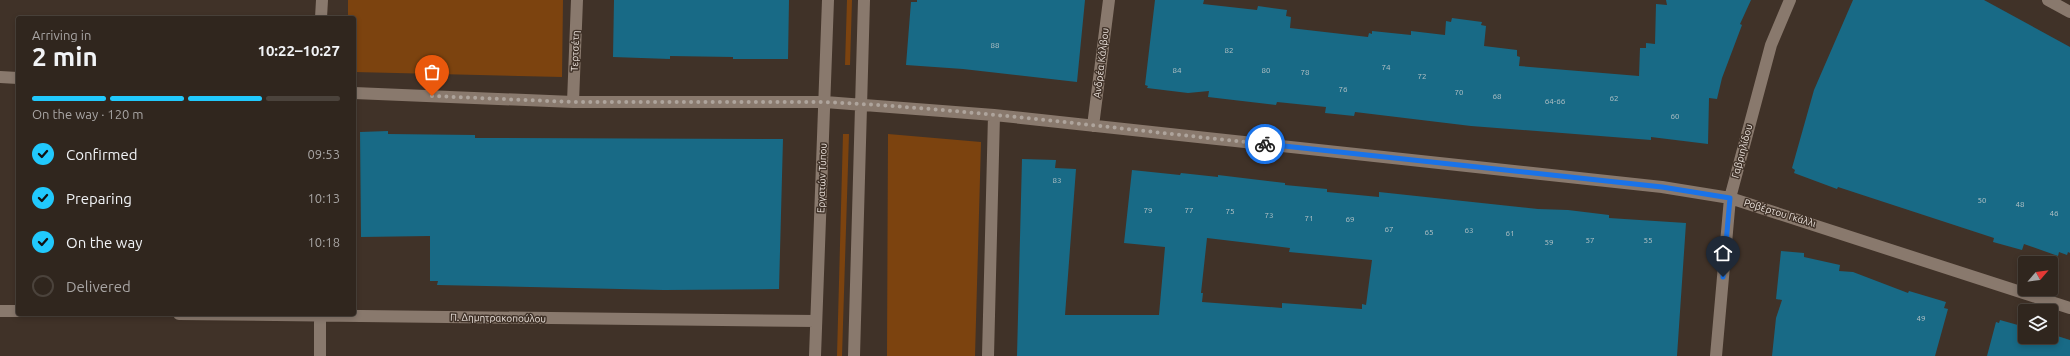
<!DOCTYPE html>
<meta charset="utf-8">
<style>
:root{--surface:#30261e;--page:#3c322b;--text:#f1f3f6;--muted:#a8a5a4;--line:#4b433c;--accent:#21c9fd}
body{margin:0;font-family:Ubuntu,sans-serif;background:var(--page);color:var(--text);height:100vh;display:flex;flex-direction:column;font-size:15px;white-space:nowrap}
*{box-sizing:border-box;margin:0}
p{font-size:13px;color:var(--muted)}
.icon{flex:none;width:22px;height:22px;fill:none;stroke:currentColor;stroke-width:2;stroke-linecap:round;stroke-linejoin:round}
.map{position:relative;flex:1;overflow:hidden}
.drawer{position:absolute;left:16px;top:16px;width:340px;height:300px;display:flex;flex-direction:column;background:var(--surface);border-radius:4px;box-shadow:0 2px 6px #0003,0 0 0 1px var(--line)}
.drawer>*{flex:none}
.needle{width:26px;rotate:62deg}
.controls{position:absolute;left:2018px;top:256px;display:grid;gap:8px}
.controls a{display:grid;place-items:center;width:40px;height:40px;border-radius:4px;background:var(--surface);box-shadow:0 2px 6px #0003,0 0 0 1px var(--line);font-size:20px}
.pin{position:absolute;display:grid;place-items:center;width:34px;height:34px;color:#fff;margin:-41px -17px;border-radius:50% 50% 50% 0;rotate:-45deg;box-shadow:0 0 4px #0007}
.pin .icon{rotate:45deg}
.courier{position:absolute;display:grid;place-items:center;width:40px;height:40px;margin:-20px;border:3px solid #1a73e8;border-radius:50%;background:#fff;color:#222;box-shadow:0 1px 5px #0007}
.head em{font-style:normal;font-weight:600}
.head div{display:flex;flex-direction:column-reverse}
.head{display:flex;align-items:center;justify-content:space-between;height:68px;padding:0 16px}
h1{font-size:26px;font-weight:600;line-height:30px}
.bar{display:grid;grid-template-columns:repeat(4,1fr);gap:6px 4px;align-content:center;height:48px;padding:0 16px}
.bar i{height:5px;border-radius:3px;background:var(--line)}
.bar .active{background:var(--accent)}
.bar p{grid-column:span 4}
ol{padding:0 16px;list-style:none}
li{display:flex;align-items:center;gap:12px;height:44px}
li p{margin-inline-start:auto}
li .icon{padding:4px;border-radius:50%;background:var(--accent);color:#111;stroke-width:4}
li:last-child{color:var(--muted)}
li i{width:22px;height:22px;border:2px solid var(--line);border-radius:50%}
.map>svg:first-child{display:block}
.green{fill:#7c430f}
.building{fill:#186a86;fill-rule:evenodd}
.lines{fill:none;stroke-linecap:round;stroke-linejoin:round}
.minor{stroke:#89796d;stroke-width:12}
.done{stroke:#aea49c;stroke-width:4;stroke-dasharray:0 7.2}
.route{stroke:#1a73e8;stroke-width:5}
.labels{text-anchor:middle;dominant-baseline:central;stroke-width:3;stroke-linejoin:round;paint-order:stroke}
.number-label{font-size:8px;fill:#b6c3c6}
.street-label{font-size:10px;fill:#eae1db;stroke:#403228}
</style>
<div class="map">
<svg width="2070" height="356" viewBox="0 0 2070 356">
<rect width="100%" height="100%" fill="#403228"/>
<path class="green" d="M348 0H563L562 77 354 72V18H348Z
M847 0H852L850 65H845Z
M843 134H849L842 356H837Z
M888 134 981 142 975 356H887Z"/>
<path class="building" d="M614 0H789L788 59H733V57L670 56V59L613 57Z
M917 0H1085L1077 82 963 69 906 65 911 2H917Z
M1155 0H1204L1203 4 1257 10 1258 6 1287 10 1286 16 1291 17 1290 28 1368 37 1369 33 1372 34V31L1411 35V31L1445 35 1446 21 1451 22 1452 18 1482 22 1481 25 1486 26 1484 46 1517 50V56L1520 57 1519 66 1639 76 1640 48H1646V43L1655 44 1656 4 1667 5 1666 0H1751L1740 24 1742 25 1722 78 1717 99 1709 98 1708 144 1651 137V140L1471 126 1355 112 1354 116 1325 113 1326 107 1277 102 1276 105 1208 97 1209 91 1188 93 1147 88 1148 86 1145 85Z
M1853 0H1984L2070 47V253L2068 252 2067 255 2059 252 2058 256 2024 244 2022 250 1993 242 1994 238 1838 187 1837 189 1794 173 1795 170 1792 168 1814 90Z
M388 131V134L475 135V138L783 139 779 289 664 290 437 285 438 281H430V236L361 237 360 132Z
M1022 159 1056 160 1055 168 1076 169 1065 315H1159L1165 247 1124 243 1132 170 1180 175 1181 173 1218 177V175L1285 183V185L1327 189V192L1379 197V192L1538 209 1568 210 1609 215V218L1686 223 1677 356H1017ZM1207 238 1290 248 1289 252 1372 260 1366 305 1362 304V309L1282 303V308L1202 302 1203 293H1201Z
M1781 251 1804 253V257L1840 265 1839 271 1853 272 1908 293 1909 291 1946 302 1944 308 1948 309 1935 356H1772L1776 318 1782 300 1776 299Z
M2000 320 2025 327V337H2051V334L2070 340V356H1987L1996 322 1999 323Z"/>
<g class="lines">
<path class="minor" d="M2048 0 2070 12
M321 18 322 0
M0 77 18 78
M354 93 573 102H825L994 115 1662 187 1730 198 2070 308
M573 102 577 0
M1093 126 1109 0
M0 311H18
M179 314 816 321
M320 314V356
M815 356 828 0
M854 356 864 0
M988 356 994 115
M1716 356 1730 198 1771 45 1790 0"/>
</g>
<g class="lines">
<path class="done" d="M432 96 572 102H825C972 109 1118 129 1265 144"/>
<path class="route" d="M1265 144 1662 187 1730 198 1723 277"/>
</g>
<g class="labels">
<g class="number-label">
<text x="995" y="45">88</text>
<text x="1229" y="50">82</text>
<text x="1386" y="67">74</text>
<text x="1177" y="70">84</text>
<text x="1266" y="70">80</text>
<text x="1305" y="72">78</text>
<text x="1422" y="76">72</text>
<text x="1343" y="89">76</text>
<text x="1459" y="92">70</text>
<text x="1497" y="96">68</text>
<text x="1614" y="98">62</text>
<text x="1555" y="101">64-66</text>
<text x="1675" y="116">60</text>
<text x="1057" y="180">83</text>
<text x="1982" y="200">50</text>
<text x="2020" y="204">48</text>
<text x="1148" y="210">79</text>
<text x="1189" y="210">77</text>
<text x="1230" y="211">75</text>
<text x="2054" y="213">46</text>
<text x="1269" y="215">73</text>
<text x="1309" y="218">71</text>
<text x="1350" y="219">69</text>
<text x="1389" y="229">67</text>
<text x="1469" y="230">63</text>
<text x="1429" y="232">65</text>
<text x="1510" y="233">61</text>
<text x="1590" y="240">57</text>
<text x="1648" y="240">55</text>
<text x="1549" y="242">59</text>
<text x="1921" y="318">49</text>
</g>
<g class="street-label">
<text transform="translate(575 51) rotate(-88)">Τερτσέτη</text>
<text transform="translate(1101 63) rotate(-83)">Ανδρέα Κάλβου</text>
<text transform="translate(1742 151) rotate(-75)">Γαβριηλίδου</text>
<text transform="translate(822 178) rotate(-88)">Εργατών Τύπου</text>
<text transform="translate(1780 213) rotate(17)">Ροβέρτου Γκάλλι</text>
<text transform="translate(498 318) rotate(1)">Π. Δημητρακοπούλου</text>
</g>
</g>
</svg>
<div class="controls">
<a><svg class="needle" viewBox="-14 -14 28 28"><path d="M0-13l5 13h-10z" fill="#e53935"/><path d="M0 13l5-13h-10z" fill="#a8a5a4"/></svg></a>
<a><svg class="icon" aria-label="layers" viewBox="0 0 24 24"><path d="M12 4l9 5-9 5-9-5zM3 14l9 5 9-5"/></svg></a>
</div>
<div class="pin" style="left:432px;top:96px;background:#ea580c"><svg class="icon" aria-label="bag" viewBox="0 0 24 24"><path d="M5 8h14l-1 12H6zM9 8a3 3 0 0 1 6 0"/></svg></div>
<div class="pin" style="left:1723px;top:277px;background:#1f2937"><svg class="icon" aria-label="home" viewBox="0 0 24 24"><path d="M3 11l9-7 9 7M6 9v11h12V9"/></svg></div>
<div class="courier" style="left:1265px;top:144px"><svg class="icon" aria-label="bike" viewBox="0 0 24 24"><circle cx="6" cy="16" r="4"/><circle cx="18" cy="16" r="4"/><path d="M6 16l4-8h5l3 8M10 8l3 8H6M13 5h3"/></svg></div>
<section class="drawer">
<div class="head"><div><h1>2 min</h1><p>Arriving in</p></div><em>10:22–10:27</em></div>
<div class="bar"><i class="active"></i><i class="active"></i><i class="active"></i><i></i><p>On the way · 120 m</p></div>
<ol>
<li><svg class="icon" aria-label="check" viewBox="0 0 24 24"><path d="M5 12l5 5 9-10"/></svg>Confirmed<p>09:53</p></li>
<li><svg class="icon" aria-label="check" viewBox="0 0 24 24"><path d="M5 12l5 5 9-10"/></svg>Preparing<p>10:13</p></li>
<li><svg class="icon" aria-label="check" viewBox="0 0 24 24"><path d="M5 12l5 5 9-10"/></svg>On the way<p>10:18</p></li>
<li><i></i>Delivered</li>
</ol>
</section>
</div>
